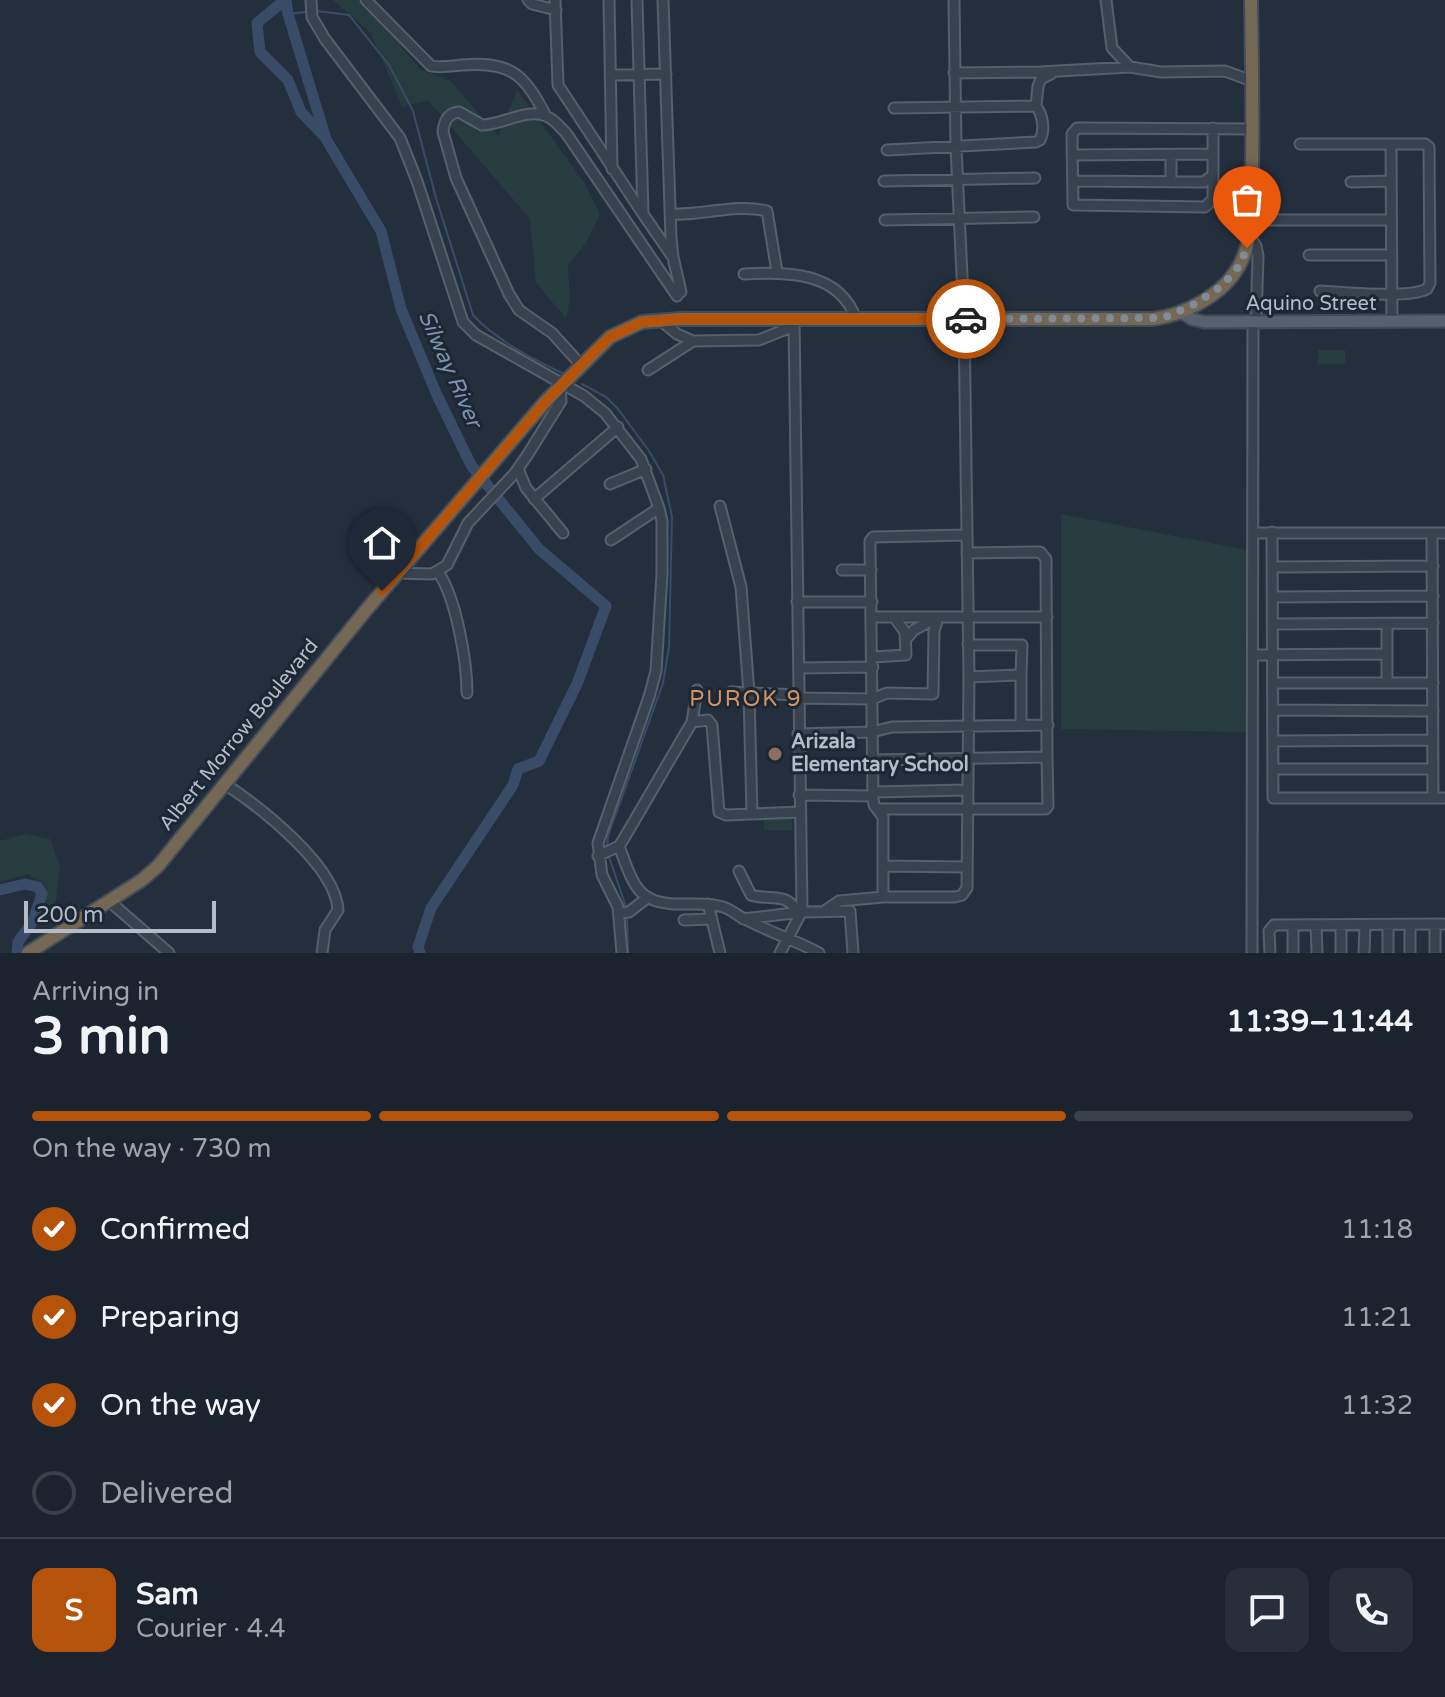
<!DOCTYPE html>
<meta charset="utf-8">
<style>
:root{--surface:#1b232e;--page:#282f3a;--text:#f1f3f6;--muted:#a0a4aa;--line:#39404a;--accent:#b45309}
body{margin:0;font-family:"Varela Round",sans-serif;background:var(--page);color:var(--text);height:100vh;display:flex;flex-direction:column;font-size:30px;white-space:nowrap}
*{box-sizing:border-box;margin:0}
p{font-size:26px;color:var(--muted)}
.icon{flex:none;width:44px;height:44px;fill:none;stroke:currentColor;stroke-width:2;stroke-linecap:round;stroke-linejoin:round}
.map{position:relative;height:953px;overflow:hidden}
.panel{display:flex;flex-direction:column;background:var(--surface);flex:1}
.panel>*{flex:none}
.scale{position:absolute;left:24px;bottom:20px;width:192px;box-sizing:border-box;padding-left:8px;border:4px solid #b4bcc9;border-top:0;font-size:22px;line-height:28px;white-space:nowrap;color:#b4bcc9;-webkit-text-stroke:6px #1d2633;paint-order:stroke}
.pin{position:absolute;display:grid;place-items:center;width:68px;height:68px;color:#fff;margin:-82px -34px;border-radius:50% 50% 50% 0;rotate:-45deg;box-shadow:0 0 8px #0007}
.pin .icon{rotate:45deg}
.courier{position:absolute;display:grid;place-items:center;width:80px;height:80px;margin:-40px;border:6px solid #b45309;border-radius:50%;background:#fff;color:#222;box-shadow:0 2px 10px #0007}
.head em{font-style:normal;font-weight:700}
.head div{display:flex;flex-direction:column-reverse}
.head{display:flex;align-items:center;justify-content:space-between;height:136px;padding:0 32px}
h1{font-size:52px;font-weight:700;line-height:60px}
.bar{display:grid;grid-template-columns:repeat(4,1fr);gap:12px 8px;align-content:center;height:96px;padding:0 32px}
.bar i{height:10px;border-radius:6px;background:var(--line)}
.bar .active{background:var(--accent)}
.bar p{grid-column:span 4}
.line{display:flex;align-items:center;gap:20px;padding:0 32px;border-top:2px solid var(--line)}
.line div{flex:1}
.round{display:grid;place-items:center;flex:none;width:84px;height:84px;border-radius:16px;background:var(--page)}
ol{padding:0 32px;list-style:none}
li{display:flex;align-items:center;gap:24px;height:88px}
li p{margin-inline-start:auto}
li .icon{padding:8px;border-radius:50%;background:var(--accent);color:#fff;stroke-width:4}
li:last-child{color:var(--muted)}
li i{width:44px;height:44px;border:4px solid var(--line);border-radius:50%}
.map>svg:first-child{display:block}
.green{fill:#263c3f}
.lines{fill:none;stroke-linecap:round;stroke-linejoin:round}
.stream{stroke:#394c67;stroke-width:2}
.river{stroke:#394c67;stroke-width:11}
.minor-casing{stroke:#565f6c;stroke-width:13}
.major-casing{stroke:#414a57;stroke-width:15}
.highway-casing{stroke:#434c59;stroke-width:16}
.minor{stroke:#38414e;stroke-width:9}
.major{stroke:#56606e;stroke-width:11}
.highway{stroke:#746855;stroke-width:12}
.done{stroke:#828b98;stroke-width:8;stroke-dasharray:0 14.4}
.route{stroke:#b45309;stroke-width:10}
.education-dot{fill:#8d6e63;stroke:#1d2633;stroke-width:3}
.labels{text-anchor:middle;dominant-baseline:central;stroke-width:6;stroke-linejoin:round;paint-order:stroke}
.street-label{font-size:20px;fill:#b4bcc9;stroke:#1d2633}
.poi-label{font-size:20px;font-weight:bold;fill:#b4bcc9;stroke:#1d2633;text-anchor:start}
.water-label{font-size:22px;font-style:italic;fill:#7c92b1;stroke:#1d2633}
.neighbourhood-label{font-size:22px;letter-spacing:2px;fill:#d59563;stroke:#1d2633}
</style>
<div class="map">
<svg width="1445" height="953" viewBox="0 0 1445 953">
<rect width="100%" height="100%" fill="#242f3e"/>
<path class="green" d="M333 0H374L403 49 421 70 451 81 498 136 517 90 584 182 600 214 587 241 568 266 570 300 566 318 536 283 530 219 428 100 402 107 371 33Z
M1318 350H1345V364H1318Z
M1061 514 1247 550V732L1061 729Z
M764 815H792V830H764Z
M25 834 50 839 60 866 55 906 47 911 45 885 28 874 0 882V841Z"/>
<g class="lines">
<path class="stream" d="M317 11 349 15 389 65 413 111 436 198 473 315C496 340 531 358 562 373
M288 14 305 12
M582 384 606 397 618 409 649 451 663 475 672 517 669 647 663 683 608 836 607 846
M609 857 626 907
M627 918 628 953"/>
<path class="river" d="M286 0 288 14 326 139 381 231 401 309 437 395 471 465 539 549 606 606 577 684 539 761 518 769 513 785 431 908 418 947 420 953
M286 3 280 4 257 23 260 52 288 80 301 112 324 136
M0 890 25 884 38 887 42 894 33 921 18 942 17 953"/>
<g class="minor-casing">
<path id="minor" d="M311 0 312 17 325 39 400 138 417 181 463 322 476 335 584 396 605 413 641 459 659 508 662 521V574L656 671 649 697 598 843 602 875 618 907 622 953
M366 0 431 66C441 68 452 66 462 65 511 61 524 74 546 116
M528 0 532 4 556 10
M555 0 558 85 643 214
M609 0 612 169
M637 0 643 214 672 256
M663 0 671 238 673 257 681 292
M954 0 956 147 964 319 969 677 967 888 962 895 955 897H883V817L874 805 873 799 870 541 873 537 966 535
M1106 0 1112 48 1130 67
M954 73 1040 72 1130 67 1161 72 1225 71 1252 81
M611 75 666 74
M894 108 1036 106
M1213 128V199L1205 207 1073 205 1072 134 1077 128 1252 129
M1300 144H1425L1429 147 1430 283 1427 289C1407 299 1345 292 1320 291
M1391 144 1392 322
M887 150 1036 142 1040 140C1045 130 1043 115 1036 106L1038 86 1041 79 1051 74
M1072 155 1213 154
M884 181 1035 178
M1073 181 1204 182 1213 175
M1171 181V155
M1351 182 1391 181
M671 214C702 216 736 203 767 211L777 272
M885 220 1034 217
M1251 220H1391
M1249 235 1256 246 1258 256 1256 322
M1309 255H1391
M744 274C787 272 839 271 856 319
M660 320 677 334 693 341 759 340 794 326
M581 365 552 333 519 310 509 294 456 178 443 132C444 121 448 113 459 112L482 125C502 125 526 108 546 116 554 119 560 127 566 133L677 296
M648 370 693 341
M518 469 526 488 563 533
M610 484 646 469
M534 499 618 427
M720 506 741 587 749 693 798 695
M1272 532 1273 798H1443
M1255 533H1444
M1432 533 1433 798
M611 540 659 508
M1273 567 1433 566
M842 570H871
M438 572C456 597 467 662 467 693
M397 573 432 574 447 565 468 523 515 473 528 454 561 401 560 387
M1273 597 1433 596
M797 602H872
M872 617H1047
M1273 624 1433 623
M1387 624V683
M907 638 914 630 934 619
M968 645H1022L1021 675
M1253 655 1387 654
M873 657 906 655 905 632 894 617
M799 668 873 667
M969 677 1021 675V725
M1273 683H1433
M731 692 749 693 752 814
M798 698 872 699 887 693 933 694 934 631 938 618
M1273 710 1433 711
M692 722 697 690
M798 734 872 732 892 727 1048 725
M1273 741 1433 740
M873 760 1047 757 1046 559 1040 552 967 553
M798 766 873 765
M1273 769H1433
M225 784C260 807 336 866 338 910L325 930 322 953
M874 792 966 790
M799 795 873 796
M877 809H1046L1048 806 1047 757
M619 846C634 886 637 906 686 904 698 904 711 903 723 907 731 909 737 916 745 919 769 932 795 940 819 953
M598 856 619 846 623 840 692 722 708 720 712 725 719 812 726 815 800 812
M883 866 966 867
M739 871 751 895C768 901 789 891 797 913
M109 901 169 953
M708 904 720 953
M802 912 850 911 853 953
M823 912 839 901 883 897
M619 913 629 912 647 898
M743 919 802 912 794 319
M684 920 712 919
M1316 925 1317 953
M1410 925V953
M1435 925V953
M780 953 801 913
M1252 953 1253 322
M1270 953 1269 931 1274 925 1443 924
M1293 953V925
M1341 953V925
M1364 953 1365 925
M1388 953V926"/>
</g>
<g class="major-casing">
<path id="major" d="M1181 312 1192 319 1204 322 1445 321"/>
</g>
<g class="highway-casing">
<path id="highway" d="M28 953 142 880 158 866 367 609 545 402 610 337 642 322 681 319H1153C1184 315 1223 295 1239 266 1255 238 1251 202 1252 171 1253 114 1252 57 1251 0"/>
</g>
<use href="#minor" class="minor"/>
<use href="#major" class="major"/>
<use href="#highway" class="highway"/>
</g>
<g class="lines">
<path class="done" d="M966 319 1163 318 1195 304 1222 286 1239 266 1247 248"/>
<path class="route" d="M382 591 545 402 596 350 610 337 642 322 681 319H966"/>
</g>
<circle class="education-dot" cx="775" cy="754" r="8"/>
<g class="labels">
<g class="street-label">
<text x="1311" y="304">Aquino Street</text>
<text transform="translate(239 735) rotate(-51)">Albert Morrow Boulevard</text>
</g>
<g class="poi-label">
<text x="791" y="742">Arizala<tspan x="791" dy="23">Elementary School</tspan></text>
</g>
<g class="water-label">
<text transform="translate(450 369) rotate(66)">Silway River</text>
</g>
<g class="neighbourhood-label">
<text x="746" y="699">PUROK 9</text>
</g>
</g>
</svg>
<div class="scale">200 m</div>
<div class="pin" style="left:1247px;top:248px;background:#ea580c"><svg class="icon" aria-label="bag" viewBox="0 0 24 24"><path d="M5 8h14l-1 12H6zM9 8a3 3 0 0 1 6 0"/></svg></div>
<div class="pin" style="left:382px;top:591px;background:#1f2937"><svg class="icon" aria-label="home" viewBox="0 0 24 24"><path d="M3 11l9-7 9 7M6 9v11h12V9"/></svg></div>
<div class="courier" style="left:966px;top:319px"><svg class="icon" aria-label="car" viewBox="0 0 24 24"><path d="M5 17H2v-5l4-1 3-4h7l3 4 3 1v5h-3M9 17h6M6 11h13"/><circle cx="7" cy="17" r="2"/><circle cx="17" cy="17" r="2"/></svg></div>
</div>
<section class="panel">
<div class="head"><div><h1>3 min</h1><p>Arriving in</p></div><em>11:39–11:44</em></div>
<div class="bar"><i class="active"></i><i class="active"></i><i class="active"></i><i></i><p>On the way · 730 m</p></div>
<ol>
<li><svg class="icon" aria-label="check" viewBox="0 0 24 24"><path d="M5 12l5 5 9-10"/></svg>Confirmed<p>11:18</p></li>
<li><svg class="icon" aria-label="check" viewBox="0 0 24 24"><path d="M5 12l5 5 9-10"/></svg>Preparing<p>11:21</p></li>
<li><svg class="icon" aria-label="check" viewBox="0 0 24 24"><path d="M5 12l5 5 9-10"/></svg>On the way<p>11:32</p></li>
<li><i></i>Delivered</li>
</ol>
<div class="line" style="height:144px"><b class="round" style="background:var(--accent);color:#fff">S</b><div><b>Sam</b><p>Courier · 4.4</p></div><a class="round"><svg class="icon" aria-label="chat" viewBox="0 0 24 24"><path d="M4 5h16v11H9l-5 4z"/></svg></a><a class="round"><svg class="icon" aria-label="phone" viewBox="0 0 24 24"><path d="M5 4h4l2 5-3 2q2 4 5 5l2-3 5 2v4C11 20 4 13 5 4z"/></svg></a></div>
</section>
